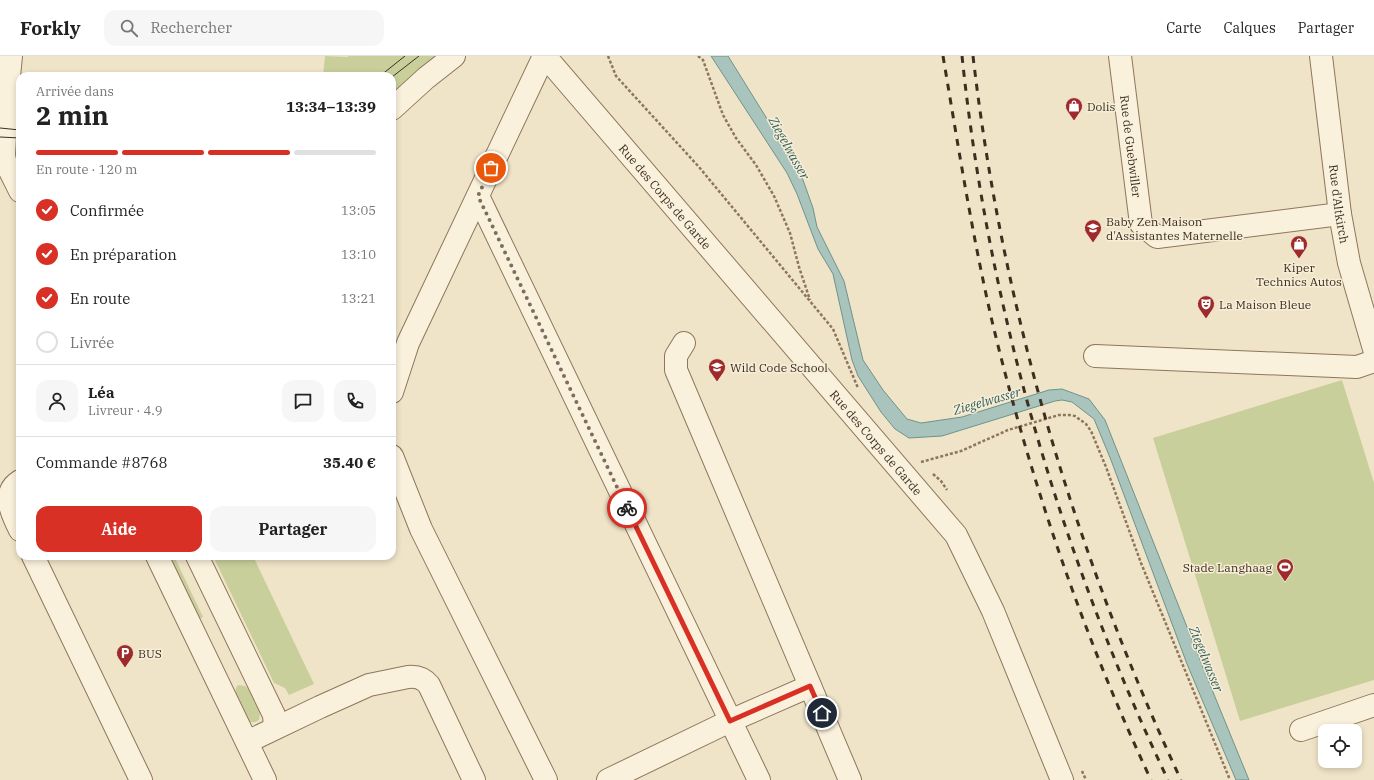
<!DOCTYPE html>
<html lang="fr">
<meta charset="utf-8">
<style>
:root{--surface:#fff;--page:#f6f6f6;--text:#222;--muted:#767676;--line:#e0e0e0;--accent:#d93025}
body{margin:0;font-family:"IBM Plex Serif",serif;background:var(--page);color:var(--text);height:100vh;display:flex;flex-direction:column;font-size:15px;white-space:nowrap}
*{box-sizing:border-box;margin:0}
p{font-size:13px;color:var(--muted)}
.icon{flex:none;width:22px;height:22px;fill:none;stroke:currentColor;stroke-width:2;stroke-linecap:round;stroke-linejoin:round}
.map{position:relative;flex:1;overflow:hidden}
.details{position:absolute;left:16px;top:16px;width:380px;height:488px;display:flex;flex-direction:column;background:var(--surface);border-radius:12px;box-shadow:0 2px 6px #0003}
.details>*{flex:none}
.controls{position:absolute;left:1318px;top:668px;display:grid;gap:8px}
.controls a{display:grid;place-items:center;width:44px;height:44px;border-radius:8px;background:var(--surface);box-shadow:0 2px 6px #0003;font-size:20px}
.pin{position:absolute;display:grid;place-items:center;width:34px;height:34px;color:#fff;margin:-17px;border:2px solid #fff;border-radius:50%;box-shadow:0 1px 4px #0007}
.courier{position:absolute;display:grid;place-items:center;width:40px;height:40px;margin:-20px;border:3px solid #d93025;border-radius:50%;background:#fff;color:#222;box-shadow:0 1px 5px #0007}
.overview em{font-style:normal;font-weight:700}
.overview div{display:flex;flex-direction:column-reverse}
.overview{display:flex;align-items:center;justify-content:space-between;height:68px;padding:0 20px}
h1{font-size:26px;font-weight:700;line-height:30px}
.bar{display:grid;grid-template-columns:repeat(4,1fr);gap:6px 4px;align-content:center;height:48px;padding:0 20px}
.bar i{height:5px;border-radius:3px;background:var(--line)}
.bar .active{background:var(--accent)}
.bar p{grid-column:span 4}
.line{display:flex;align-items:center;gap:10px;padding:0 20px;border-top:1px solid var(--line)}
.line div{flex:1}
.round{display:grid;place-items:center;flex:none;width:42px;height:42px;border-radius:12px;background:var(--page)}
ol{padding:0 20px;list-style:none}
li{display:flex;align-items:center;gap:12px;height:44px}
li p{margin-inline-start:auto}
li .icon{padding:4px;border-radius:50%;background:var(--accent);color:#fff;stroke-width:4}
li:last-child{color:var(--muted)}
li i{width:22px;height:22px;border:2px solid var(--line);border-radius:50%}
.button{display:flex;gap:8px;margin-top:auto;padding:8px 20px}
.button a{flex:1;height:46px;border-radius:12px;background:var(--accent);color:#fff;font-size:16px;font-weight:700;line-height:46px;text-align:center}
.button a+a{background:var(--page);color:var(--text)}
header{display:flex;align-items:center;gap:24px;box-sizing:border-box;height:56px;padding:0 20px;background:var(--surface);border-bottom:1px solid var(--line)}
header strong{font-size:19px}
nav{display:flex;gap:22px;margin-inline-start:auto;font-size:14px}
.search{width:280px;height:36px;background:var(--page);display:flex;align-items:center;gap:10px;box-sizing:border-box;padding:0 14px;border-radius:12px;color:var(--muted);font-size:15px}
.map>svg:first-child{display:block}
.green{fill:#c9cf9b}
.water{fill:#a9c4bc;stroke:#6f938a}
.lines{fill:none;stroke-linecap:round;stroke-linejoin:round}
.minor-casing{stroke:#8d765c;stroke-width:24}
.path{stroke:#8d765c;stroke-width:2.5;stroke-dasharray:3 2;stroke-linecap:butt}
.minor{stroke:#faf1dc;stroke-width:22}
.tram{stroke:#3d2e20;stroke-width:1}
.rail{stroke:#3d2e20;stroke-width:3;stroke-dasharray:7 7;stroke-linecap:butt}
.done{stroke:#7c6e5b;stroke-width:4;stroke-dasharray:0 7.2}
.route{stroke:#d93025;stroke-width:5}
.labels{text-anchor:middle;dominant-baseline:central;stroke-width:3;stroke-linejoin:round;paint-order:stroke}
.poi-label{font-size:12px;fill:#3d2e20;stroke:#f7eed8;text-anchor:start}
.street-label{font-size:12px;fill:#3d2e20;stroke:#f7eed8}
.water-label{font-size:13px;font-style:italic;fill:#2f5d5a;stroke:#f7eed8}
</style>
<header>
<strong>Forkly</strong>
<div class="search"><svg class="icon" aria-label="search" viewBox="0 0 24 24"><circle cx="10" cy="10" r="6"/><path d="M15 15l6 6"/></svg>Rechercher</div>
<nav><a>Carte</a><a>Calques</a><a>Partager</a></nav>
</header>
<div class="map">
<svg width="1374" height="724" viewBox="0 0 1374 724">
<rect width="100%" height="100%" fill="#f0e4c8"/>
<path class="green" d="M325 0 348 1V0H445L392 48V20H323Z
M1342 324 1374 427V624L1240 665 1153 382Z
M167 500H174L203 561 198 564Z
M213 500H253L314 628 289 639 285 632 274 627Z
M238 629 245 630 248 632 260 657 259 664C254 667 251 667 247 664L235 638 236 632Z"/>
<path class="water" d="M711 0H728L787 95 803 124 813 152 817 171 844 225 863 304 883 334 907 363 921 367 962 361 1049 334 1062 333 1089 343 1105 364 1206 619 1249 724H1236L1187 608 1111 404 1094 363 1072 346 1062 344 1055 345 942 380 909 382 895 373 881 356 858 320 852 304 833 218 818 193 797 138 787 117Z"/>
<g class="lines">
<g class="minor-casing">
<g id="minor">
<path d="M11 0 7 41 4 99 5 105 20 135"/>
<path id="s1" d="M545 0 956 479 993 555 1062 724"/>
<path id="s2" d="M1120 0 1141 168 1157 181 1340 158"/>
<path id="s3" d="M1321 0 1340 158 1349 207 1374 293"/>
<path d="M392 53 426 22 454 0"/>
<path d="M478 140 759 724"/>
<path d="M684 287 676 300V314L850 724"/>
<path d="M1095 300 1357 311 1374 305"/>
<path d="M392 336 408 287 544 0"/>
<path d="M392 400 421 473 546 724"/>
<path d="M20 425C1 437 12 458 20 474"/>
<path d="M33 500 141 724"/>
<path d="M157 500 265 724"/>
<path d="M197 500 274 659 275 672"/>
<path d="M1301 674 1374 649"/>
<path d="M247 686 320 651 369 629 408 621C417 620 423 622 429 629L474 724"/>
<path d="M608 724 730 665 810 630"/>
</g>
</g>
<path class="path" d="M608 0 616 20 699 111 833 273 858 332
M698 0 703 4 723 59 736 82 756 109 774 140 790 177 799 211 810 244
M921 406 961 395 1008 374 1059 359H1069L1075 360 1086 368 1091 375 1106 411 1141 507 1230 724
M933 418 941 425 947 434
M1082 715 1086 724"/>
<use href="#minor" class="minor"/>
<path class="tram" d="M380 20 405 0
M392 21 419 0
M0 72 20 74
M0 81 20 82"/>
<path class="rail" d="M943 0C958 89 972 178 992 265 1030 423 1082 577 1151 724
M962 0C988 250 1060 497 1168 724
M973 0C1002 251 1074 495 1181 724"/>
</g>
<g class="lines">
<path class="done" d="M491 112 478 140 627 452"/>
<path class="route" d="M627 452 730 665 810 630 822 657"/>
</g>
<defs>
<g id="shop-pin" transform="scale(0.9)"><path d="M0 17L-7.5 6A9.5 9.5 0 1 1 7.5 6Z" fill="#9e2a2b" stroke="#f7eed8"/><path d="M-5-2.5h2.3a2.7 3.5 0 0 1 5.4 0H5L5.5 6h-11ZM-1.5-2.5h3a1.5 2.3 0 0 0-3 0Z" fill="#fff"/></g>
<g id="school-pin" transform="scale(0.9)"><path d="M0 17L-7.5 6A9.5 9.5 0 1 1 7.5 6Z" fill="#9e2a2b" stroke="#f7eed8"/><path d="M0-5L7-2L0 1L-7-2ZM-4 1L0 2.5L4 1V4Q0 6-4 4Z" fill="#fff"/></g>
<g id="theatre-pin" transform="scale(0.9)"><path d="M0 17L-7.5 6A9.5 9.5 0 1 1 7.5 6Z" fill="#9e2a2b" stroke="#f7eed8"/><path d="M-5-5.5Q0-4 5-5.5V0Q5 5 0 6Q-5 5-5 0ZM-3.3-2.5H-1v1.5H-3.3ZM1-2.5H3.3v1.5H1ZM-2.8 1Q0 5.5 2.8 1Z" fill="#fff"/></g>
<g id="university-pin" transform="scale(0.9)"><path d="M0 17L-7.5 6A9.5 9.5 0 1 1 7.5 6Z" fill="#9e2a2b" stroke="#f7eed8"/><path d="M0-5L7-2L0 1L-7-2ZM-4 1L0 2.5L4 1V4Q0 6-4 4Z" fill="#fff"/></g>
<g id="stadium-pin" transform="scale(0.9)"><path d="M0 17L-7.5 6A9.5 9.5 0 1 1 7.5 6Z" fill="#9e2a2b" stroke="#f7eed8"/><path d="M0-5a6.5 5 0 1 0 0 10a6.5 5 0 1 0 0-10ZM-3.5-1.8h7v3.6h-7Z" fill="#fff"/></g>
<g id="parking-pin" transform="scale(0.9)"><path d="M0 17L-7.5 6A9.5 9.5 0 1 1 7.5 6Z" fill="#9e2a2b" stroke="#f7eed8"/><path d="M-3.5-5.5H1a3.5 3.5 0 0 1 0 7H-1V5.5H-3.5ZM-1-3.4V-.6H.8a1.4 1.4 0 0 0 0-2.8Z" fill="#fff"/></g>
</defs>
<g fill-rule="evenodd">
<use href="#shop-pin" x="1074" y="50"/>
<use href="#school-pin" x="1093" y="172"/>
<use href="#shop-pin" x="1299" y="188"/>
<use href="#theatre-pin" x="1206" y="248"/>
<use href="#university-pin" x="717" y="311"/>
<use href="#stadium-pin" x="1285" y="511"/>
<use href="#parking-pin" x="125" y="597"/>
</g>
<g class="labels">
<g class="poi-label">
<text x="1087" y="50">Dolis</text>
<text x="1106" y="165">Baby Zen Maison<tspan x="1106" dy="14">d'Assistantes Maternelle</tspan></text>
<text x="1299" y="211" text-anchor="middle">Kiper<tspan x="1299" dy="14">Technics Autos</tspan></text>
<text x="1219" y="248">La Maison Bleue</text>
<text x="730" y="311">Wild Code School</text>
<text x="1272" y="511" text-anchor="end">Stade Langhaag</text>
<text x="138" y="597">BUS</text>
</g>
<g class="street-label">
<text stroke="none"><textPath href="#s2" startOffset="91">Rue de Guebwiller</textPath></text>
<text stroke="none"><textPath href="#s1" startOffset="185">Rue des Corps de Garde</textPath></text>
<text stroke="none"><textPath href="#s3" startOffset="149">Rue d'Altkirch</textPath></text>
<text stroke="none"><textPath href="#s1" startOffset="509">Rue des Corps de Garde</textPath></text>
</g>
<g class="water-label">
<text transform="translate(789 92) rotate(61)">Ziegelwasser</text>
<text transform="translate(987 345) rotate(-16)">Ziegelwasser</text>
<text transform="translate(1206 603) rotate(68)">Ziegelwasser</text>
</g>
</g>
</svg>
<div class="controls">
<a><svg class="icon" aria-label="locate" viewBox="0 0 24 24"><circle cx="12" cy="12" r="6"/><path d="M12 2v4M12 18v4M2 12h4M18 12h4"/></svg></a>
</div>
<div class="pin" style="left:491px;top:112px;background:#ea580c"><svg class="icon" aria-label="bag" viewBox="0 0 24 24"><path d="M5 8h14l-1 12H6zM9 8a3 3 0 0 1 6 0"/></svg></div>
<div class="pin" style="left:822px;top:657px;background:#1f2937"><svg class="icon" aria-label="home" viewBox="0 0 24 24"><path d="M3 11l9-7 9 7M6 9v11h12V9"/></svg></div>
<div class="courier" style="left:627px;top:452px"><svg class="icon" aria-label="bike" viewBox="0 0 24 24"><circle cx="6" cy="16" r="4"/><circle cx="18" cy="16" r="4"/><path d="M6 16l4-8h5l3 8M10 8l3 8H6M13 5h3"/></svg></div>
<section class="details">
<div class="overview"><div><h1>2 min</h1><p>Arrivée dans</p></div><em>13:34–13:39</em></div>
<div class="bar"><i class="active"></i><i class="active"></i><i class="active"></i><i></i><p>En route · 120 m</p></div>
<ol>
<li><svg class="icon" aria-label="check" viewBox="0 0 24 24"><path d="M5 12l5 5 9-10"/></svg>Confirmée<p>13:05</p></li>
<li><svg class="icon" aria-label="check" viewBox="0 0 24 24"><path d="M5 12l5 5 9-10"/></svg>En préparation<p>13:10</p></li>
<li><svg class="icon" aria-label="check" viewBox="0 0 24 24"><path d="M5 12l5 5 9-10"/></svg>En route<p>13:21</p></li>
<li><i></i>Livrée</li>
</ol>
<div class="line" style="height:72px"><a class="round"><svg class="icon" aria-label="person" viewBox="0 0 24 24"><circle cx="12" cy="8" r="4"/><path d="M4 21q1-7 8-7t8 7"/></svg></a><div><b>Léa</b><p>Livreur · 4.9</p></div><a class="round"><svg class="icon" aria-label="chat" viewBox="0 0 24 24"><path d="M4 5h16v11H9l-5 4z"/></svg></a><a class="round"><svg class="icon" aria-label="phone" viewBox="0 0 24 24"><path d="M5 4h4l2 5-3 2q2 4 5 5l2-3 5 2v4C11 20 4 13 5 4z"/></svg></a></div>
<div class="line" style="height:52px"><div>Commande #8768</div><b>35.40 €</b></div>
<div class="button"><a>Aide</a><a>Partager</a></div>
</section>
</div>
